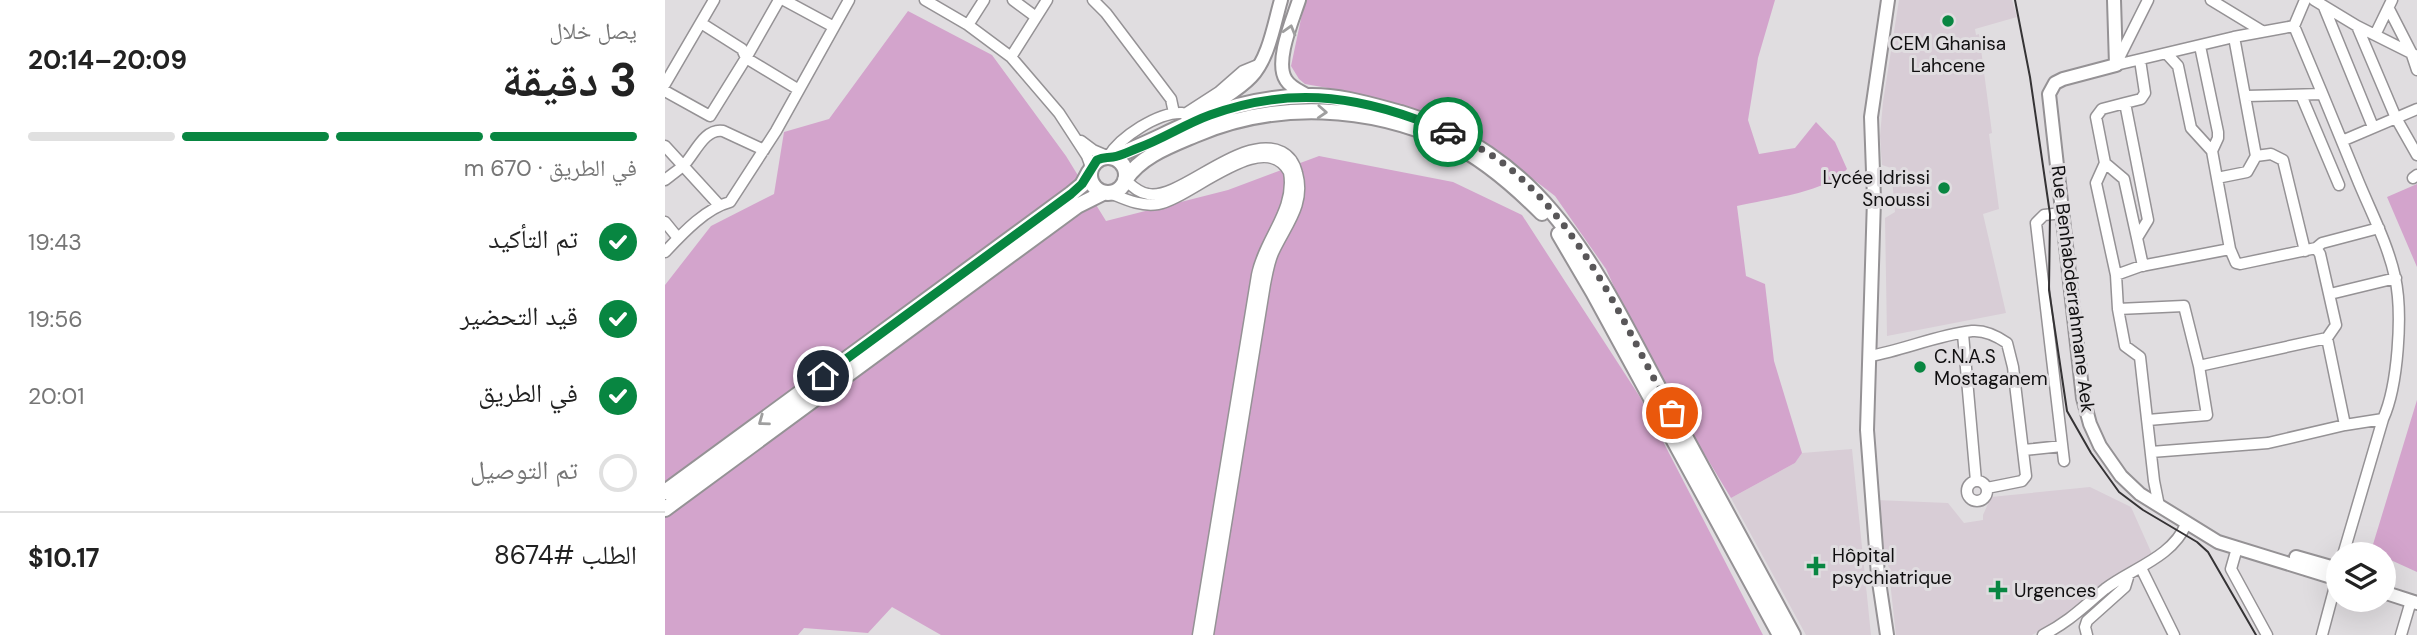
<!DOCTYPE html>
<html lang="ar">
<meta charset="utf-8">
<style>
:root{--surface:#fff;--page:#f6f6f6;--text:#222;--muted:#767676;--line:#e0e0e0;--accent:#088641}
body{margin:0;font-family:"DM Sans","Noto Naskh Arabic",sans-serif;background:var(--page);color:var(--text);direction:rtl;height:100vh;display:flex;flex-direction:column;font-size:26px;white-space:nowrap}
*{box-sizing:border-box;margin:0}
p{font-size:23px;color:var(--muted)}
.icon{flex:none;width:38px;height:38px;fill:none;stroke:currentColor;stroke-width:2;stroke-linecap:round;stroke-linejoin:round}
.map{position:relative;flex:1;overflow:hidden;direction:ltr}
.details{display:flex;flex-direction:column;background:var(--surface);width:665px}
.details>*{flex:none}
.tools{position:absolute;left:1661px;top:542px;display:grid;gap:14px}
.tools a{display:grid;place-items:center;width:70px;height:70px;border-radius:50%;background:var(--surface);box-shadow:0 7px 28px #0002;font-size:35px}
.pin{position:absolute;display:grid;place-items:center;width:60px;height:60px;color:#fff;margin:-30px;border:4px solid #fff;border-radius:50%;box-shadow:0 2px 7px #0007}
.courier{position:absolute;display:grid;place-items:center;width:70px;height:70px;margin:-35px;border:5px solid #088641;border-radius:50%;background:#fff;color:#222;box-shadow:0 2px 9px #0007}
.head em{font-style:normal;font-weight:700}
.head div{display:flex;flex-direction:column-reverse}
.head{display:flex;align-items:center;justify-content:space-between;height:119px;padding:0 28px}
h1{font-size:46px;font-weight:700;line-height:52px}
.bar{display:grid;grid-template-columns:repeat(4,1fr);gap:10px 7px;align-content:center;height:84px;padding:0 28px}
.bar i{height:9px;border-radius:5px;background:var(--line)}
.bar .selected{background:var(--accent)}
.bar p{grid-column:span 4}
.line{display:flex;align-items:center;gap:18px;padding:0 28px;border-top:2px solid var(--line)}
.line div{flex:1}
ol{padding:0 28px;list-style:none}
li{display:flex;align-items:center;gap:21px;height:77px}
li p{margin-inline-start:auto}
li .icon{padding:7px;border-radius:50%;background:var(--accent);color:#fff;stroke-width:4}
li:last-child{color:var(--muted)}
li i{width:38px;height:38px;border:4px solid var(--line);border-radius:50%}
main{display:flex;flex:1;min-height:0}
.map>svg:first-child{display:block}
.built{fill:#d8cdd6}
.green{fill:#d3a4cc}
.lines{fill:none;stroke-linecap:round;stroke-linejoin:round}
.minor-casing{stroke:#959295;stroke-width:13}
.major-casing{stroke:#959295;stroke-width:16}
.highway-casing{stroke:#959295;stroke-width:18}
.minor{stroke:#fff;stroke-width:10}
.major{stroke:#fff;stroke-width:12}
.highway{stroke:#fff;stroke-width:14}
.tram{stroke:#353335;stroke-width:2}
.oneway{stroke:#9f9f9f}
.done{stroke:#595759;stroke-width:7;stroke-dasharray:0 12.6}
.route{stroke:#088641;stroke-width:9}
.poi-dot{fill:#088641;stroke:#e0dde0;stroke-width:2.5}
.labels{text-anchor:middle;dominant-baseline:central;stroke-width:6;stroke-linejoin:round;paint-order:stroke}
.poi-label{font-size:19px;fill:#100f10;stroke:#e0dde0;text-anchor:start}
.street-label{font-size:19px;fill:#100f10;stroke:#e0dde0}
</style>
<main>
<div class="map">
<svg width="1752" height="635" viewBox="0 0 1752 635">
<rect width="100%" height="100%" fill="#e0dde0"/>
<path class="built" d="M1234 0H1347L1352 17 1310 29 1311 35 1314 34 1327 133 1324 134 1334 209 1318 214 1341 313 1222 336 1220 218 1230 212 1226 168 1217 165 1215 136 1218 102Z
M1187 449 1206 635H1141L1066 498 1130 463 1137 453Z
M1425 487 1466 507 1487 554 1480 561 1399 618 1367 635H1231L1222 555 1216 548 1211 500 1283 503 1299 523 1318 520V515L1326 497Z"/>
<path class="green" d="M640 0H1110L1093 58 1083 120 1094 154 1130 148 1151 122 1170 142 1182 169C1162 192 1103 199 1072 206L1081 276 1100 284 1109 361 1137 453 1130 463 1066 498 1002 392 960 311 941 269 890 196 824 145 742 108 680 91 640 84 634 79 626 66Z
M243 11 327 55 401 156 441 221 563 190 654 156 788 182 857 215 975 397 1098 635H276L227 607 203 633 139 628 133 635H0V285L46 226 109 194 119 132 164 119Z
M1752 184V267L1722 197Z
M1752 400V572L1706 551Z"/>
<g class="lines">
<g class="minor-casing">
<path id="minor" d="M119 0 169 27
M260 0 303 25 346 57 394 113 422 156 426 167
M348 0 371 17
M428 0 441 13 506 99 509 113
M1546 0 1597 31
M1649 0 1692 26 1752 56
M1659 7 1708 127
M1724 9 1746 52 1752 70
M36 23 77 49 81 58 114 0
M303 25 319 0
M1629 26C1651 78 1673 131 1694 183 1707 214 1723 245 1730 277 1738 313 1733 386 1718 419L1678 555
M1692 26 1731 118 1752 155
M1710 35 1727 0
M1569 37 1591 156 1606 154 1618 160 1640 251
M1535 46 1553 132V138L1547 151 1565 249 1571 263 1575 264 1651 248 1657 243 1714 228
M1502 54 1513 66 1526 128 1547 151
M346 57 382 0
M1475 60 1480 93 1476 99 1460 103 1483 220 1472 238 1478 266
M1452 62 1483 0
M1451 65 1569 37 1629 26 1640 0
M0 84 49 0
M0 91 45 116 81 58 134 90
M1636 95 1674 185
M1581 96 1657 94
M1460 103 1437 109 1431 117 1440 163 1459 179 1472 238
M520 114 554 92 578 71 595 64
M416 141 428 150 442 156
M1677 141 1752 109
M0 146 54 205
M443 157C455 137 493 112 517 113L530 121
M1440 163 1431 183 1451 275
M1552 178 1582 172 1591 156
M1748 178 1752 175
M0 180C6 175 12 171 18 166 30 154 39 128 58 131L99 150
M460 180C467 186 474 193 483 194 515 201 577 132 617 152 625 156 630 165 632 173 641 205 620 226 608 253 604 262 602 274 600 284L543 635
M445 193C460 199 476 207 493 204 525 199 599 126 624 172 631 210 599 239 592 275L533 635
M1398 213 1379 215 1371 223 1399 461
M0 222 13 238
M0 252C17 234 41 208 65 202L111 131 184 0
M1665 294 1731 278
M1453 309 1451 275 1476 266 1565 249
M1298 334 1311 481
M1662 338 1680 425
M1205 356C1239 350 1272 335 1307 331 1320 330 1332 336 1342 343L1348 367 1361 476 1357 481 1322 488
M1483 420 1542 415 1534 366
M1359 450 1397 446
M1486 452 1603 443 1680 425 1718 419
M1302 491a10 10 0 1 1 20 0a10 10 0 1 1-20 0Z
M1494 506 1489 481 1475 357 1460 346 1453 309 1519 306 1534 366 1662 338 1671 325 1655 254 1651 248
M1572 548 1566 569 1602 635
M1476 568 1509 635
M1378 635C1405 621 1418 607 1440 589 1466 569 1508 557 1521 524
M1422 635 1420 627 1422 621 1460 587 1464 574
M1657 635 1673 575
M1736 635 1746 601"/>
</g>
<g class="major-casing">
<path id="major" d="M634 0C628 19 609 62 621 80 626 88 635 91 643 96
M1449 0 1451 65 1398 79 1390 83 1384 94 1418 398 1425 424 1435 446 1456 476 1475 494 1553 542 1673 579
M533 118C549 102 571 93 586 77 604 58 609 24 616 0
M1631 557 1673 569
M1718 592 1752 603
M1222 635 1213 575 1202 430 1209 199 1206 117 1223 0"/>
</g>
<g class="highway-casing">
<path id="highway" d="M425 175a18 18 0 1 1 36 0a18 18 0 1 1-36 0Z
M447 157C479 146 508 129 539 117 571 104 608 97 643 96 674 95 706 105 736 113 889 160 934 279 1004 407 1046 483 1087 559 1128 635
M460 180C476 156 504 146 530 135 611 100 704 105 784 142 818 158 850 186 877 213
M894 234 928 292 1115 635
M0 492 406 194 417 185 424 172
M0 509 412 206 438 193"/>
</g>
<use href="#minor" class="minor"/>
<use href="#major" class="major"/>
<use href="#highway" class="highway"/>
<path class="tram" d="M1350 0 1365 77 1385 214 1384 290 1402 411 1426 453 1454 492 1478 510 1532 542 1543 552 1591 635"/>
</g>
<defs><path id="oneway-chevron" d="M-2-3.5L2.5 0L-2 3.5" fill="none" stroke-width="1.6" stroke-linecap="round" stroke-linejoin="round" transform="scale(1.75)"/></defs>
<g class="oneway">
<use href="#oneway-chevron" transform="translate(625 30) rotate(-74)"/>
<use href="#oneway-chevron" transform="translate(657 112) rotate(3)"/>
<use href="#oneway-chevron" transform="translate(98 421) rotate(144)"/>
</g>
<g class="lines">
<path class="done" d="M783 132C804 142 826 153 843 167 920 230 961 327 1007 413"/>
<path class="route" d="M158 376 406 194 417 184 432 160C438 157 441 158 448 157 456 156 465 151 473 148 498 139 520 124 545 115 630 84 703 97 783 132"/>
</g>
<g class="poi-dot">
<circle cx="1283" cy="21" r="7"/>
<circle cx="1279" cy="188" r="7"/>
<circle cx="1255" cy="367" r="7"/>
<path d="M1147.5 555.5h7v7h7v7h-7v7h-7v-7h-7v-7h7z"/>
<path d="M1329.5 579.5h7v7h7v7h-7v7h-7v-7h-7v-7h7z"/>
</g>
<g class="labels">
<g class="poi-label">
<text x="1283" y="43" text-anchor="middle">CEM Ghanisa<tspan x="1283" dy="22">Lahcene</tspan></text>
<text x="1265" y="177" text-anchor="end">Lycée Idrissi<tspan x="1265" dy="22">Snoussi</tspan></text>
<text x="1269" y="356">C.N.A.S<tspan x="1269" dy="22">Mostaganem</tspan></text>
<text x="1167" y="555">Hôpital<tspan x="1167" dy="22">psychiatrique</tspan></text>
<text x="1349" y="590">Urgences</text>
</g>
<g class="street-label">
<text transform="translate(1408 289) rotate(83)">Rue Benhabderrahmane Aek</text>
</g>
</g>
</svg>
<div class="tools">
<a><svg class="icon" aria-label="layers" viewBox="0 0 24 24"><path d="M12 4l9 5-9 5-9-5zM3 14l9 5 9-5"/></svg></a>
</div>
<div class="pin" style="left:1007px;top:413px;background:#ea580c"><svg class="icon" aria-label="bag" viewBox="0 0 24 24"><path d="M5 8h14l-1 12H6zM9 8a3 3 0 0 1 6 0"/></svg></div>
<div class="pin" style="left:158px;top:376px;background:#1f2937"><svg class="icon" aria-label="home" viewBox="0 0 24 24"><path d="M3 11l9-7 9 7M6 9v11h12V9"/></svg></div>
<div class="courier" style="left:783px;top:132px"><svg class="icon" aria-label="car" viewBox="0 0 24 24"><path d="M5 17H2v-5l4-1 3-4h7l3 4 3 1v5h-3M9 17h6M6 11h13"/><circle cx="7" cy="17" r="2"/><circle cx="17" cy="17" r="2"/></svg></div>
</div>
<section class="details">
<div class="head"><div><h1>3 دقيقة</h1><p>يصل خلال</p></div><em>20:09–20:14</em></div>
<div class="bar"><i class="selected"></i><i class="selected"></i><i class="selected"></i><i></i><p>في الطريق · 670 m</p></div>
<ol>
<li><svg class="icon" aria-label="check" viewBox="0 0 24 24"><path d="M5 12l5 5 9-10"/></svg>تم التأكيد<p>19:43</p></li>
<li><svg class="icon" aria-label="check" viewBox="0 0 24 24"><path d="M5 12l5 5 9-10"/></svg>قيد التحضير<p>19:56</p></li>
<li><svg class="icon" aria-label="check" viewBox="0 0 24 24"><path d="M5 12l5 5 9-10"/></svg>في الطريق<p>20:01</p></li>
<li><i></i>تم التوصيل</li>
</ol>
<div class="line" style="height:91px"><div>الطلب #8674</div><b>$10.17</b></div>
</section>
</main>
